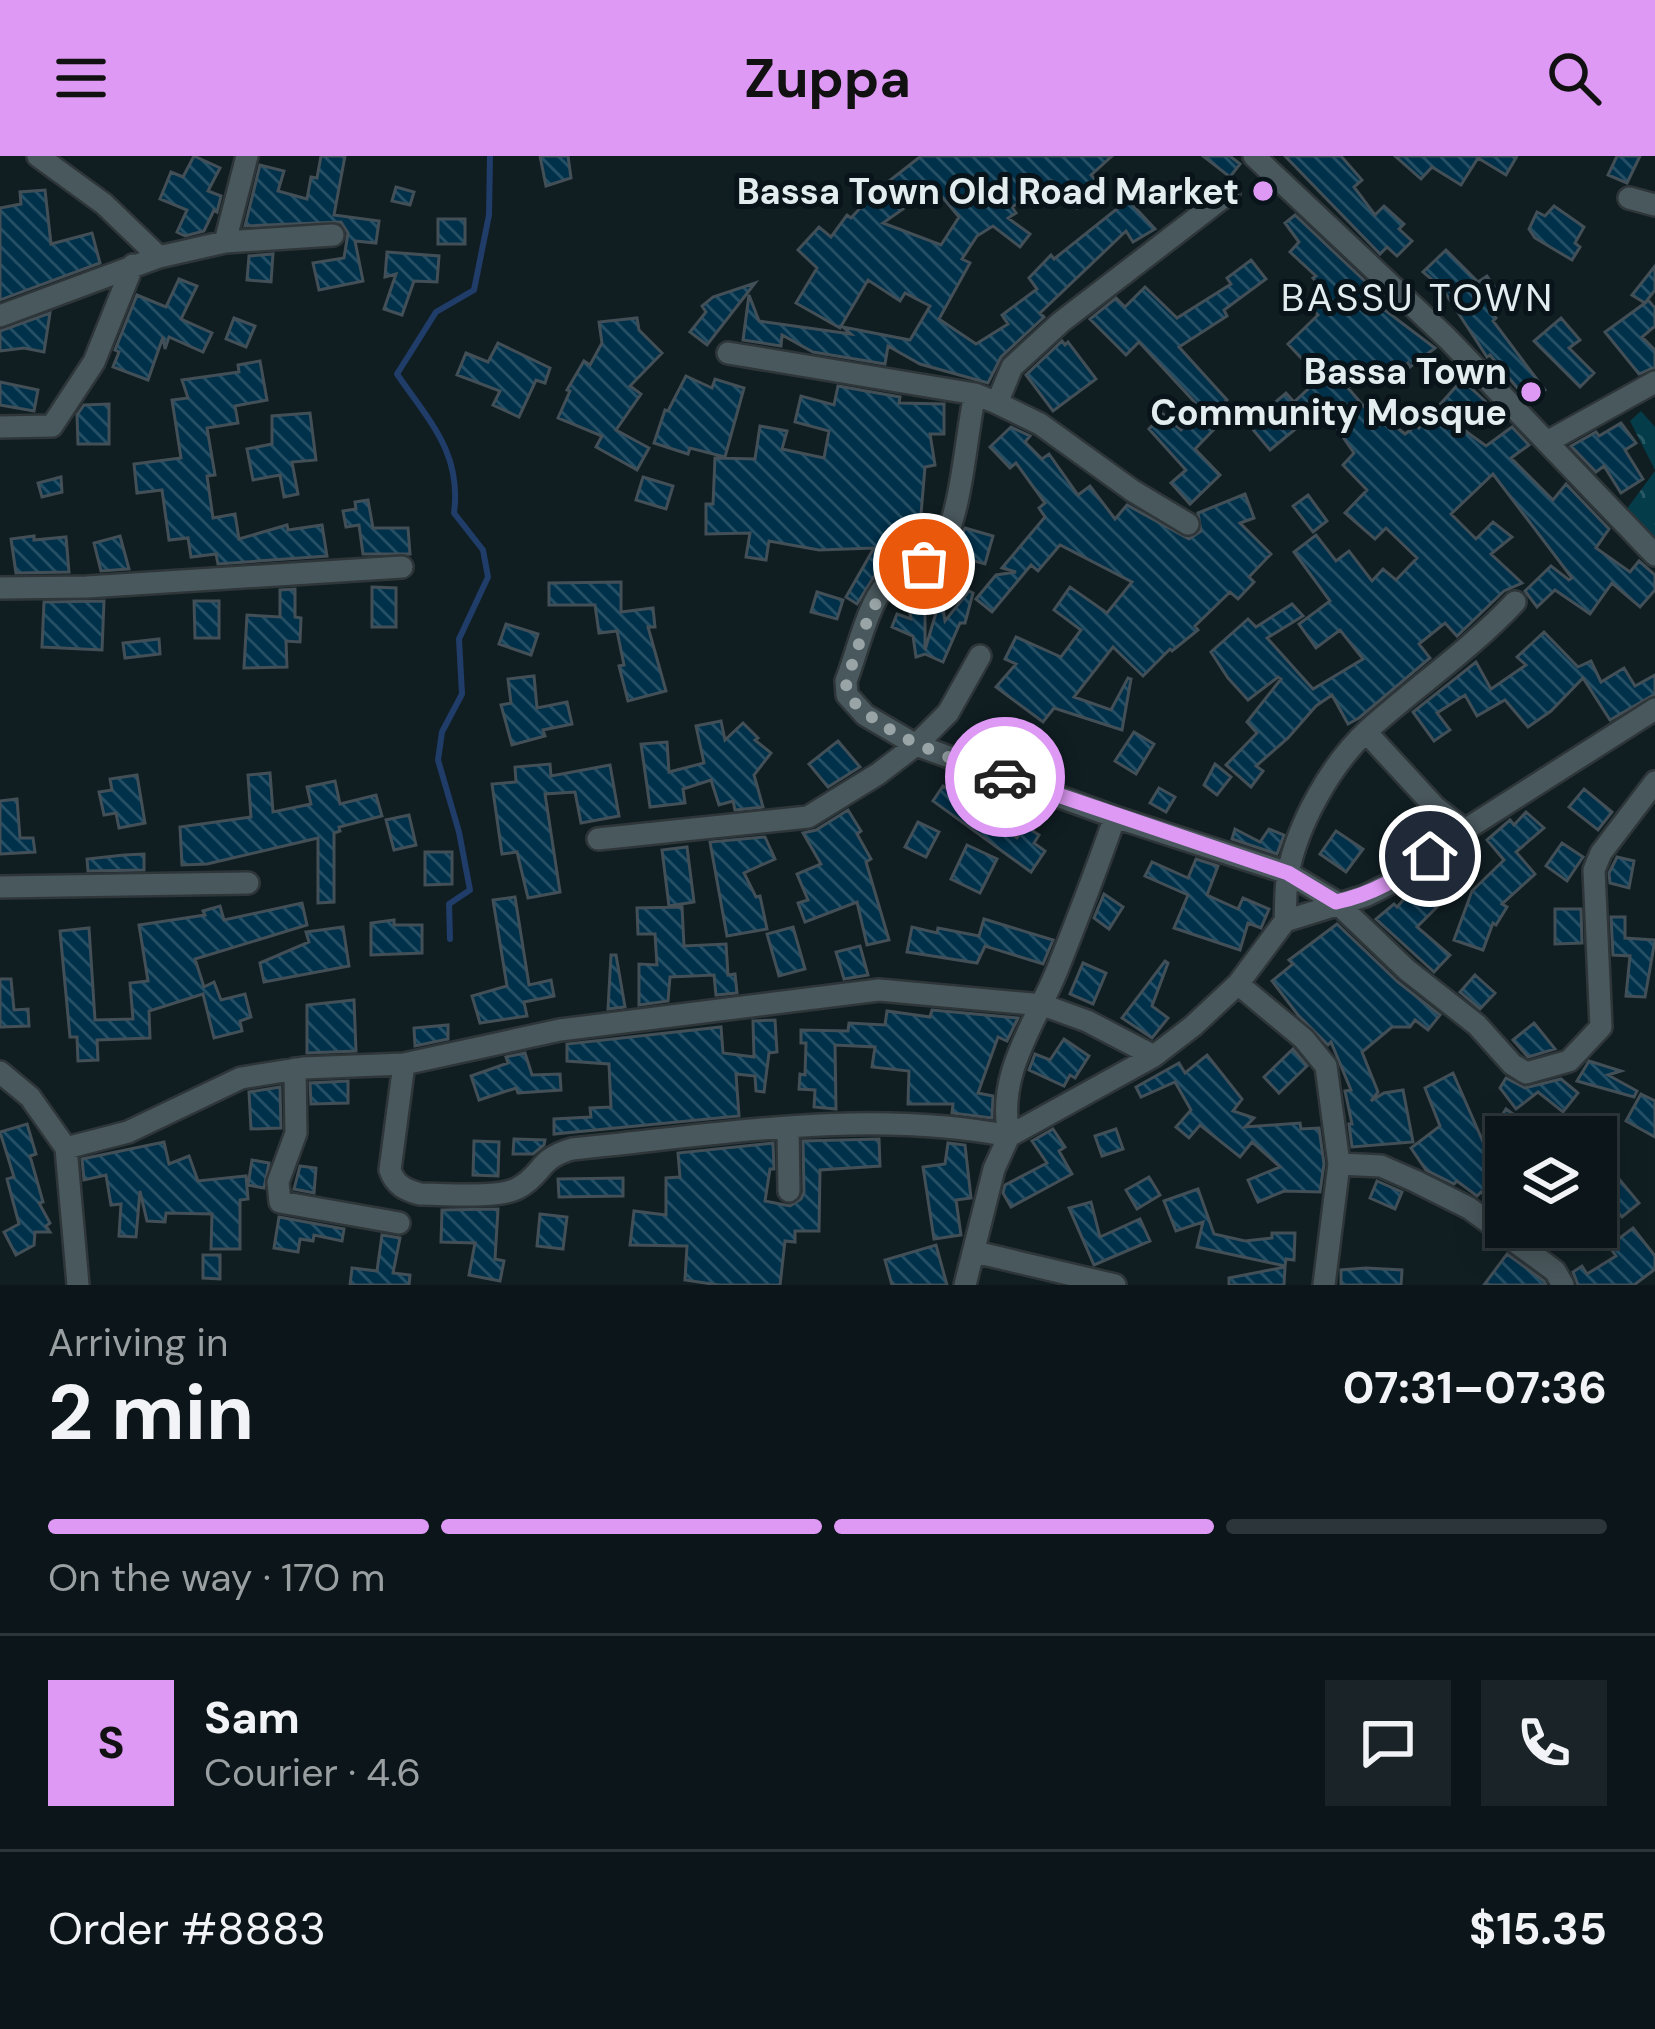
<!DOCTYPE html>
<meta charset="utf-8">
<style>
:root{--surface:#0c161a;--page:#1a2327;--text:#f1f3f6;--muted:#9a9fa2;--line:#2c3539;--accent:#dd99f3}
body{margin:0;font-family:"DM Sans",sans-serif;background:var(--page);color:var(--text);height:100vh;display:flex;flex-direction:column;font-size:45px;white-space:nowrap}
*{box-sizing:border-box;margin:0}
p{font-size:39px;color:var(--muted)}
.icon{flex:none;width:66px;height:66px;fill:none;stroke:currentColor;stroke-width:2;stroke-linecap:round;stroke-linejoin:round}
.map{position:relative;height:1129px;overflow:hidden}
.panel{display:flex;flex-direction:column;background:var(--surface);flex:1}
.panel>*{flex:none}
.tools{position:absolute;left:1485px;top:960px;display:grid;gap:24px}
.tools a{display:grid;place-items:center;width:132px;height:132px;border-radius:0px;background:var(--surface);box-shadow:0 6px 30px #0003,0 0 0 3px var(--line);font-size:60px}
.pin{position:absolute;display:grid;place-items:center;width:102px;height:102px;color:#fff;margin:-51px;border:6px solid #fff;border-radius:50%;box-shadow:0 3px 12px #0007}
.courier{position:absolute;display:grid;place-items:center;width:120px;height:120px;margin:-60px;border:9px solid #dd99f3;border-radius:50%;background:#fff;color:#222;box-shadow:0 3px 15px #0007}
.summary em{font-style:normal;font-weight:700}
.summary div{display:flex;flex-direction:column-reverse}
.summary{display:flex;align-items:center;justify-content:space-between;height:204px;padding:0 48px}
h1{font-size:78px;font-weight:700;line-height:90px}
.bar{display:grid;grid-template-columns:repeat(4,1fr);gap:18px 12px;align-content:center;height:144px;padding:0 48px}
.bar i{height:15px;border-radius:9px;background:var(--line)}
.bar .active{background:var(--accent)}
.bar p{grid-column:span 4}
.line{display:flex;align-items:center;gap:30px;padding:0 48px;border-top:3px solid var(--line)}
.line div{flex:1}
.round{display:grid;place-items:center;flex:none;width:126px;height:126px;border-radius:0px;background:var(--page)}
header{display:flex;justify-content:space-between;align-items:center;height:156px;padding:0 48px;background:var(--accent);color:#111;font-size:54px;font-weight:700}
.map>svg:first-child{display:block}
.forest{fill:url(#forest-crowns)}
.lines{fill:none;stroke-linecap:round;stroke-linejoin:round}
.stream{stroke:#203c69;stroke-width:6}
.building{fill:url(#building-back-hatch);stroke:#434f57;stroke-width:3;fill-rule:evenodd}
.minor-casing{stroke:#2e3639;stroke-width:26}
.minor{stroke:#49585d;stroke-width:21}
.done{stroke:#99a4a7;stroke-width:12;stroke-dasharray:0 21.6}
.route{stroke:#dd99f3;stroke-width:15}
.poi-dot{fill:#dd99f3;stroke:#081419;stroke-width:4.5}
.labels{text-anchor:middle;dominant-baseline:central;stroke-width:10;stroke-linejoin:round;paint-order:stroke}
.poi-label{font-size:36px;font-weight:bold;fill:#e3ecef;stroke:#081419;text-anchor:end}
.neighbourhood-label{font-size:39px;letter-spacing:3px;fill:#e3ecef;stroke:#081419}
</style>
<header><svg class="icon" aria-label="menu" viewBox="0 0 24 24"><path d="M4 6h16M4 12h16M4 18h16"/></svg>Zuppa<svg class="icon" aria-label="search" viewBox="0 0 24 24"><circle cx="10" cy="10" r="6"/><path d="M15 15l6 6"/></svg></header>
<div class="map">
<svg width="1655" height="1129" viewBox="0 0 1655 1129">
<defs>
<pattern id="forest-crowns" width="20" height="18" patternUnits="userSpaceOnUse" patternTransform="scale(3)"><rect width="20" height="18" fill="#043c4a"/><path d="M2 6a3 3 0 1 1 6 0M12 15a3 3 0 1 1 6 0" fill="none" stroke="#285864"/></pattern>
<pattern id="building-back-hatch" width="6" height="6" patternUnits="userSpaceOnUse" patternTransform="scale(3)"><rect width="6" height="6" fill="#00314b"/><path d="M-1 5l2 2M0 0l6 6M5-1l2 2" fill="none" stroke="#254f65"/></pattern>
</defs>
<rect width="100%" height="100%" fill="#101e22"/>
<path class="forest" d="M1641 255 1655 271V314L1630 265Z
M1655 315V384L1653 385 1626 354Z"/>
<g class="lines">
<path class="stream" d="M450 783 449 748 470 734 459 676 438 604 442 576 462 538 459 483 488 421 483 394 454 357C462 297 429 265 397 218L436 156 474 134 489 59 490 0"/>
</g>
<path class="building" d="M194 0 220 12 208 35 221 40 217 56 214 54 204 75 185 80 177 76 187 54 160 43 171 16 183 21Z
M321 0H345L334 59 379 65 376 87 355 85 363 125 319 134 313 107 344 102 348 77 341 66 245 70 260 9 284 15 278 35 307 43 311 21 317 22Z
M540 0H568L571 22 546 30Z
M921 0H1112L1091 19 1101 30 1077 52 1052 25 1012 51 1016 57 1008 62 1030 78 1020 91 993 70 977 80 962 103 970 107 939 163 976 188 1008 168 1002 159 1037 133 1029 122 1051 99 1054 103 1128 44 1155 73 1133 86 1126 75 1040 157 1044 161 1001 201 988 227 920 208 888 190 885 208 813 196 782 179 781 190 743 184 749 139 759 165 851 178 843 171 910 184 930 150 905 137 900 145 868 124 840 172 796 147 817 112 798 94 819 71 831 81 847 59 851 62 875 36ZM934 31 959 61 941 89 883 67Z
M1203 0H1230L1240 8 1230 21Z
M1285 0H1341L1362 24 1354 31 1375 59 1384 50 1404 68 1399 73 1412 85 1397 100 1387 91 1380 98Z
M1395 0H1517L1506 19 1478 2 1461 29 1432 11 1421 23Z
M1617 0H1640L1627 27 1608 19Z
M396 31 414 36 410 49 392 45Z
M45 34 51 88 92 77 100 107 0 144V52L21 48 20 36Z
M1554 50 1584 71 1575 87 1580 91 1572 104 1535 82 1529 73 1537 56 1545 60Z
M1295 59 1388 147 1382 152 1435 192 1410 211 1408 207 1384 229 1370 210 1348 232 1380 269 1386 263 1405 278 1417 269 1419 272 1462 224 1485 245 1460 271 1486 290 1512 271 1529 289 1511 302 1553 344 1566 328 1609 373 1596 392 1630 416 1639 405 1655 419V434L1640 451 1612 427 1590 458 1555 434 1537 451 1525 435 1551 410 1569 424 1572 422 1493 318 1451 358 1476 383 1493 366 1512 381 1491 398 1522 427 1504 435 1457 480 1445 467 1419 488 1430 502 1359 562 1348 568 1332 539 1316 550 1288 582 1256 610 1263 615 1251 631 1226 609 1257 577 1247 566 1281 523 1278 521 1248 544 1228 522 1211 496 1248 463 1256 471 1292 448 1303 460 1267 482 1313 533 1363 503 1340 474 1316 492 1299 468 1330 445 1294 396 1316 379 1336 405 1349 395 1372 425 1383 413 1396 424 1417 402 1386 372 1375 383 1345 357 1367 334 1343 309 1354 297 1322 251 1270 294 1249 269 1286 237 1294 246 1320 222 1288 188 1318 159 1307 147 1323 133 1313 122 1316 120 1290 96 1299 86 1285 67Z
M438 63H465V88H438Z
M1446 94 1478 126 1487 120 1501 141 1488 150 1496 162 1493 165 1545 234 1529 246 1490 199 1487 201 1442 132 1423 116Z
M387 96 439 100 437 126 414 125 402 159 384 153 396 118 385 121Z
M273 98 271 126 247 124 249 100Z
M1251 104 1266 123 1224 154 1227 160 1179 191 1227 244 1214 256 1223 264 1195 293 1220 319 1190 348 1171 327 1186 314 1149 273 1163 258 1181 274 1201 253 1139 186 1126 199 1090 163 1116 142 1125 151 1145 131 1177 162 1231 128 1227 122Z
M1655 110V134L1645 147 1648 144 1655 152V170L1642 181 1655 194V211L1639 218 1605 176 1645 147 1632 139Z
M179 123 197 130 181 163 212 177 203 196 169 181 165 193 163 181 148 224 113 211 119 196 115 194 137 139 166 151Z
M755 127 707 189 690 176 706 156 702 150 713 141Z
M50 157 44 196 24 192 0 195V175Z
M234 162 255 170 246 191 226 183Z
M637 162 639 174 662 197 630 230 641 238 616 274 649 292 637 314 596 291 602 280 558 262 570 235 567 234 584 205 590 209 602 187 599 166Z
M1561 162 1580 184 1569 192 1594 217 1580 231 1534 185Z
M1062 185 1065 189 1068 186 1096 223 1053 255 1026 219Z
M498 187 550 212 545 227 536 224 519 261 493 249 500 235 457 219 466 197 488 206Z
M260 205 267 244 235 250 238 267 207 272 215 319 207 320 213 362 235 358 239 383 287 369 288 374 322 369 327 400 218 408 216 398 191 401 188 382 169 384 162 334 137 337 134 308 181 302 172 244 188 242 182 224 239 216 238 209Z
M686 220 712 232 715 223 744 232 725 301 690 292 688 298 654 287 665 254 668 255Z
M0 226 38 234 34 255 0 249Z
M838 230 900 241 899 247 944 248V278H930L935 309 925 311 920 370H925V385L906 398H898L875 419 857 448 846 441 874 392 819 394 769 385 766 404 746 401 750 377 706 378V348H713L715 302 755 303 760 270 787 275 782 293 824 302 829 275 795 266 801 240 834 249Z
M109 248V288H78L77 259 84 249Z
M310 257 316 304 292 306 298 338 284 341 280 319 253 324 247 293 272 288V260Z
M1621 267 1636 287 1625 294 1643 323 1621 337 1604 310 1596 316 1571 290 1596 276 1599 280Z
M1011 271 1030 280 1025 286 1042 303 1049 298 1078 339 1090 330 1115 363 1127 349 1189 383 1201 375 1198 357 1245 338 1254 362 1240 367 1271 398 1249 421 1254 426 1238 443 1230 436 1195 470 1198 474 1172 495 1170 493 1143 520 1113 491 1074 541 1111 554 1128 522 1131 523 1122 574 1054 552 1043 566 996 531 1016 508 1005 503 1016 481 1061 501 1081 474 1054 454 1070 431 1107 457 1132 426 1060 389 1038 415 1031 409 992 456 976 443 996 419 1016 416 1002 412 1045 361 1039 352 1045 347 1016 307 1010 312 990 291Z
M61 321 62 336 42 341 38 327Z
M643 321 673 330 666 353 636 344Z
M1308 339 1327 365 1313 376 1293 350Z
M368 344 373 372H408L410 398H363L359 369 346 371 343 355 356 353 355 346Z
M965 372 993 380 985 408 953 399Z
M34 380V384L66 381 69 416 16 417 11 383Z
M120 380 129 413 101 415 94 387Z
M621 426V456L653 452 655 471H648L666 535 628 545 619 510 624 509 617 475 599 477 595 449H549V427Z
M925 430V494L941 440 945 465 969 435 973 437 965 467H960L943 506 925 498 916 501 913 480 892 471 897 458 911 463 906 433Z
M372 431 396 432V471H372Z
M295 433V461L301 462 300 486 286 485 287 511 244 512 247 459 280 461V434Z
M817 436 843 444 837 463 811 456Z
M104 445 102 494 42 491 44 446Z
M194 445H219V482H195Z
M506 468 538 478 531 499 499 488Z
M1544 476 1578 511 1591 505 1601 526 1624 512 1635 530 1655 519V538L1610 564 1583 522 1551 555 1528 571 1505 544 1477 560 1465 539 1437 557 1450 574 1434 585 1413 556 1476 506 1491 533 1526 509 1517 501Z
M159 483 160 498 125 502 123 487Z
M534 520 537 552 567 546 572 568 543 574 545 580 512 589 501 549 511 547 508 523Z
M721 565 725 584 743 567 758 582 755 584 771 597 754 619 763 651 735 654 733 645 719 649 711 624 683 633 685 647 650 651 641 588 667 586 669 616 704 607 696 570Z
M1134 576 1154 588 1136 618 1115 605Z
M838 585 860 611 828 631 809 608Z
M550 608 551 620 610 609 619 660 581 667 575 636 545 638 560 736 528 742 517 696 502 698 492 628 516 626 515 611Z
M1215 608 1231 621 1217 639 1204 629Z
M270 617 273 656 311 648 307 631 335 625 340 648 376 639 382 660 339 671 340 675 334 677V746L318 747V682L207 708 182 709 180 671 251 661 248 619Z
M137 619 145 667 119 672 116 657 104 659 99 636 112 634 110 623Z
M943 630 1017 682 1025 670 1039 679 1034 687 1045 695 1031 716 933 645Z
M1159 632 1175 641 1166 656 1150 647Z
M1584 633 1612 656 1598 674 1569 651Z
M17 643 20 682H33L35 696 0 698V645Z
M1417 653 1435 677 1417 690 1405 666Z
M848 654 861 675 857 678 871 703 866 706 889 784 867 789 857 746 805 766 798 747 808 744 797 718 821 708 803 677 816 674Z
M1526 656 1544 672 1516 696 1535 718 1502 748 1507 751 1496 769 1493 767 1483 794 1454 784 1472 735 1504 704 1487 684 1510 664 1514 669Z
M409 659 416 689 394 694 386 664Z
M918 666 939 676 926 701 905 691Z
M1235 673 1260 686 1269 673 1284 679 1277 698 1232 683Z
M1336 675 1363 693 1346 716 1320 698Z
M765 681 775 703 744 717 756 741 760 740 767 773 727 780 710 686Z
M1562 687 1583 701 1567 725 1546 710Z
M967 689 997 703 980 737 951 723Z
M687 691 694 746 669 750 662 694Z
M425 696H452V728L425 729Z
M124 699 144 698V714L88 715 87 703Z
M1617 701 1634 705 1629 732 1610 727 1609 717Z
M1196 703 1218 710 1207 739 1238 753 1243 742 1269 753 1261 772 1248 767 1240 794 1174 772 1188 739 1145 720 1152 706 1188 722Z
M1431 726 1449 739 1417 771 1450 799 1434 816 1376 763 1394 748 1397 751 1411 735 1419 742Z
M1104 738 1123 751 1109 773 1094 762Z
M515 741 529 829 551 824 554 840 524 846 527 860 480 867 472 840 507 830 493 744Z
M302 747 307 769 195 803 204 831 214 826 221 844 245 838 251 861 240 865 242 875 214 882 203 838 149 855 150 882 97 884 98 904 78 905 77 881H70L60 775 89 772 95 864 133 863 130 827 148 825 139 769 205 759 203 755 220 750 224 764Z
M682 751 684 790 726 788 728 819 735 818 737 837 716 839 714 819 670 821 668 845 639 849V808L657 809 655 778H638L637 752Z
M1555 753H1581L1582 787 1555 788Z
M1611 761H1625V782L1655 784 1645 841 1626 840 1630 800 1613 799Z
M984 763 1053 784 1043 808 985 790 977 807 907 796 912 771 937 777 938 772 979 780Z
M394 764V769H422V797L371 799V767Z
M1337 768 1398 826 1440 859 1428 874 1415 864 1410 871H1392L1362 896 1378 936 1371 945 1384 937 1403 934 1413 986 1352 991 1349 968H1352L1345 935 1351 934 1331 886 1328 889 1298 859 1272 825 1293 808 1289 804Z
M343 771 349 810 264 826 260 807 309 786 306 776Z
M793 771 805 813 779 820 767 778Z
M860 790 868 819 844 823 836 796Z
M611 799H616L625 851 608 853Z
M1165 805 1168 807 1152 850 1168 862 1152 882 1122 862Z
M1083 807 1106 817 1093 848 1070 838Z
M1475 819 1495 837 1480 853 1460 836Z
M0 823H11L14 854 28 853 29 870 0 871Z
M354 844 356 895 307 897V849Z
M932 854 1018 862 1007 885 998 881 978 937 993 940 992 962 952 957 953 948H908L909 915 872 911 875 891 835 889 836 953 814 951 815 934 799 933 800 918 805 919 806 887H801V874L848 875 849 867 885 869 887 855 930 861Z
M775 864 777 896 769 897 764 936 756 935 755 920 736 918 739 960 554 978V963L591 961 590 952 611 951 609 908 567 905V888L721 871 723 897 754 901 753 865Z
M1534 867 1555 893 1528 901 1513 884Z
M448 869V883L415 890 414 872Z
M1064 883 1089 900 1075 922 1070 919 1064 930 1029 914 1035 898 1050 904Z
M1293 893 1307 910 1279 937 1264 921Z
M525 897 532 919 560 918 561 934 518 937 516 932 479 944 471 920 508 907 506 901Z
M1207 899 1242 943 1233 955 1254 962 1245 971 1300 967 1301 973 1319 972 1324 1008 1320 1036 1284 1035 1258 1046 1248 1024 1280 1011 1252 986 1240 1001 1200 969 1189 982 1176 971 1191 954 1175 926 1141 941 1136 931 1179 907 1185 917Z
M1589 905 1621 915 1608 919 1637 935 1634 941 1577 925Z
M1453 917 1484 988 1506 953 1545 981H1506V1003L1492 1015 1506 1032V1060L1481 1036 1477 1040 1457 1025 1454 1028 1426 1014 1411 992 1440 970 1425 932Z
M1506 922 1525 932 1561 923 1578 937 1563 956 1538 936 1516 953 1500 932Z
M348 925V947L311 948 310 927Z
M280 931 281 972 251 973 249 936Z
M1641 938 1655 945V981L1626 965Z
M27 968 36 998 30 1000 43 1046 39 1047 50 1067 46 1070 50 1076H35L34 1089 16 1099 4 1076 19 1068 7 1023 14 1021 0 976Z
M1053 973 1065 991 1059 995 1072 1018 1011 1051 1003 1037 1005 1029 1047 1007 1032 985Z
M1116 973 1123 993 1102 1000 1095 980Z
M514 983 545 984 544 989 533 998H513Z
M879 983 880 1010 820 1014 819 1075H795V1086L785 1085 780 1129H719L685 1124 687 1090 630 1089 634 1055 666 1059V1022L680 1021 678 997 773 987 774 1013H770L765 1045 790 1050 801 1043 804 1036 803 985Z
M474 985 499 986 498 1020 473 1019Z
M164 986 169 1008 189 1000 198 1025 246 1020 248 1043 240 1044V1093H211L212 1058 166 1057 165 1066 147 1065 140 1035 136 1081 119 1080 121 1048 111 1049 106 1019 84 1024 82 1003Z
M948 987 965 989 971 1042 956 1044 961 1079 934 1083 923 1011 945 1008Z
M252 1004 269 1007 264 1032 248 1029Z
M300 1010 316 1012 314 1037 294 1033Z
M1149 1021 1160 1039 1137 1053 1126 1034Z
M623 1022V1040L559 1041 558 1023Z
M1619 1023 1639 1047 1622 1061 1602 1037Z
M1377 1025 1402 1036 1395 1053 1370 1042Z
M1198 1033 1214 1078 1245 1085 1272 1082V1077H1295L1294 1104 1286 1103 1285 1110 1197 1091 1203 1066 1176 1075 1164 1045Z
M1091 1046 1100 1081 1140 1063 1150 1085 1094 1109 1069 1052Z
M498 1053 495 1103 504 1105 500 1125 469 1119 475 1087 441 1086 442 1054Z
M540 1058 567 1061 563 1093 537 1090Z
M279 1061 344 1073 342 1085 314 1079 313 1085 300 1083 298 1096 274 1092Z
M1633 1072 1655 1100V1113L1634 1129H1578L1573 1116 1582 1110 1587 1118 1616 1100 1609 1090Z
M382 1079 400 1082 393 1117 410 1119 409 1129H350L352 1112 377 1115Z
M936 1089 947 1129H892L885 1104Z
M1507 1098 1544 1125 1546 1129H1484Z
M203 1099H220V1123L203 1122Z
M1285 1111 1284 1129H1229V1122Z
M1366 1112 1402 1114 1401 1129H1341V1114Z"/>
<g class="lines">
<g class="minor-casing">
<path id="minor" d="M38 0 104 48 159 101
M1254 0 1447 182 1655 399
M1629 42 1655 49
M225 86 247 0
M0 160 159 101 225 86 333 79
M728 197 975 238 997 247 1012 211 1061 166 1229 37
M975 238C966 279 962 351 944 385 930 410 904 410 885 430 868 448 856 500 846 525L847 539 865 559 916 589 1115 661 1288 717 1336 746 1407 814 1477 869 1512 908 1526 917 1569 905 1601 871 1594 714 1601 697 1655 626
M997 247 1040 268 1133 335 1188 368
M0 271 52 270 94 206 133 109
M1547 286 1655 226
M0 432 87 431 402 411
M1366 576 1435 651 1465 674
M598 683 808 661 878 618 916 589 948 557 980 500
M0 731 248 727
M1285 765C1286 750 1285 733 1288 718 1297 669 1331 608 1368 574 1417 530 1470 494 1515 446
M1238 828 1304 883 1326 910 1339 1008 1324 1129
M404 908 390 1014C395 1029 405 1034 420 1038 444 1038 499 1043 518 1032 544 1018 537 1003 572 993 717 979 865 952 1009 980 996 917 1036 867 1058 812 1078 762 1097 712 1115 661
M295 913 296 977 278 1026 280 1046 399 1067
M0 916 30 941 66 992 78 1129
M788 972 789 1035
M66 992 128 976 241 922 303 912 404 908 560 874 879 834 1043 849 1087 865 1154 900
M1339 1008 1381 1010 1415 1025 1469 1052 1555 1115 1563 1129
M975 1096 1115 1129
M965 1129 994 1013 1009 980 1154 900 1193 870 1238 828 1285 765 1365 740 1395 725 1465 674 1655 553"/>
</g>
<use href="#minor" class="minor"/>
</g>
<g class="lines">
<path class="done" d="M924 408C870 425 865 477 846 525L847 539C889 584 948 601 1005 621"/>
<path class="route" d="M1005 621 1288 717 1336 746C1373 738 1399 722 1430 700"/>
</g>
<g class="poi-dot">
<circle cx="1263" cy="35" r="12"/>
<circle cx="1531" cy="236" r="12"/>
</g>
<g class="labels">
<g class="poi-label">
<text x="1239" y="35">Bassa Town Old Road Market</text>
<text x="1507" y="215">Bassa Town<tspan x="1507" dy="41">Community Mosque</tspan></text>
</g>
<g class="neighbourhood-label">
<text x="1418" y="141">BASSU TOWN</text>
</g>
</g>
</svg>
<div class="tools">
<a><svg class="icon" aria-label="layers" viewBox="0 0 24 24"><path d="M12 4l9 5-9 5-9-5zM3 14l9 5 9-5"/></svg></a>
</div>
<div class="pin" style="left:924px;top:408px;background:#ea580c"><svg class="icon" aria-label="bag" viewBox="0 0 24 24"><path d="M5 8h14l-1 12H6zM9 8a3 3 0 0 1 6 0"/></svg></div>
<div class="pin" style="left:1430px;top:700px;background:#1f2937"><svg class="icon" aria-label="home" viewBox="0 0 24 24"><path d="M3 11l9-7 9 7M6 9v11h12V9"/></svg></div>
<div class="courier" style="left:1005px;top:621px"><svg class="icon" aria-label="car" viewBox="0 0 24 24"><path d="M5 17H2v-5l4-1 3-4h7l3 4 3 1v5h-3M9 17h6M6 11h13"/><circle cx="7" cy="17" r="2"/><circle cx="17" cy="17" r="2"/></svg></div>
</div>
<section class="panel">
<div class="summary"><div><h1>2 min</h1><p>Arriving in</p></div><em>07:31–07:36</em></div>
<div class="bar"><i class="active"></i><i class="active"></i><i class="active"></i><i></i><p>On the way · 170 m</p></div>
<div class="line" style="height:216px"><b class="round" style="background:var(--accent);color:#111">S</b><div><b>Sam</b><p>Courier · 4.6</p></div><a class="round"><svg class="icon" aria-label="chat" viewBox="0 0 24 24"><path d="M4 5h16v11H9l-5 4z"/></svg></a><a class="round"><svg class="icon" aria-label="phone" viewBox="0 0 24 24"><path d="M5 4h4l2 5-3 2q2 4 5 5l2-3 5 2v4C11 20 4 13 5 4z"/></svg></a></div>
<div class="line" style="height:156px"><div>Order #8883</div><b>$15.35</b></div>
</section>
